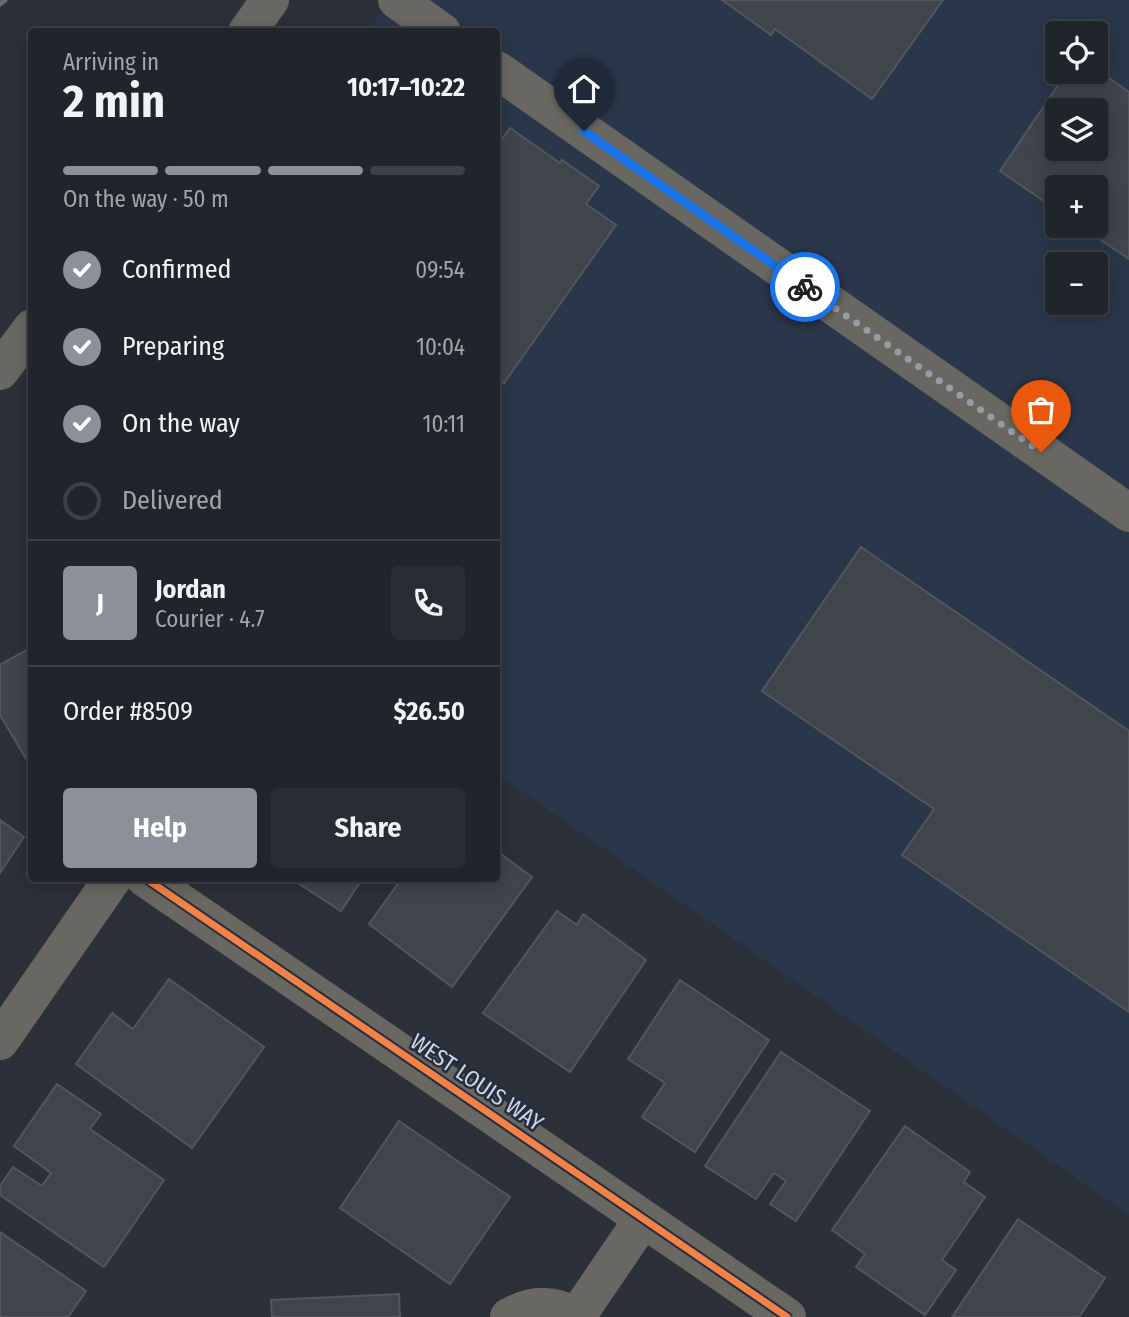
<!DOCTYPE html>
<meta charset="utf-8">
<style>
:root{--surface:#20242b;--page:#282c33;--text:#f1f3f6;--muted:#a2a4a9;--line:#3d4147;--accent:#8c9099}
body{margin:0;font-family:"Fira Sans Condensed",sans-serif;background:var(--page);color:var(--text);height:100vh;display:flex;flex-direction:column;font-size:26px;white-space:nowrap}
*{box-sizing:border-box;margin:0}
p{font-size:23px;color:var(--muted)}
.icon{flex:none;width:38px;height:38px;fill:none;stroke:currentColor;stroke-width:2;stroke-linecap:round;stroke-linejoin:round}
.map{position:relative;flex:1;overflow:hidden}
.panel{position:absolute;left:28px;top:28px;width:472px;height:854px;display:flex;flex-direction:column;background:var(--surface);border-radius:7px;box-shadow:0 4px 18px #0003,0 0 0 2px var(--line)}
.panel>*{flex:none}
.controls{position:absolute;left:1045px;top:21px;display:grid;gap:14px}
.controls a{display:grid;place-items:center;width:63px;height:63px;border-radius:7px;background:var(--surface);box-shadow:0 4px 18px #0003,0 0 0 2px var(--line);font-size:35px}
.pin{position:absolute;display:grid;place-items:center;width:60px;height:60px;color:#fff;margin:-72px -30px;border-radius:50% 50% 50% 0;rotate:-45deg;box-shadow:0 0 7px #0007}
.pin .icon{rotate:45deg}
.courier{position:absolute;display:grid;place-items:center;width:70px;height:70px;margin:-35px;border:5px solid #1a73e8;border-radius:50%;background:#fff;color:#222;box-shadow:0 2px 9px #0007}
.overview em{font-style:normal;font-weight:700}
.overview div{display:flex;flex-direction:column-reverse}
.overview{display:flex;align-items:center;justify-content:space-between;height:119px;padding:0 35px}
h1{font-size:46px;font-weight:700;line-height:52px}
.bar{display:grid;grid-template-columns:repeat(4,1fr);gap:10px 7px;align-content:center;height:84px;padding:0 35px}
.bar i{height:9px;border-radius:5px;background:var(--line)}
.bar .selected{background:var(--accent)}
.bar p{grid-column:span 4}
.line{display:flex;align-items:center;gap:18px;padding:0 35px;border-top:2px solid var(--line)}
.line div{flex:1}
.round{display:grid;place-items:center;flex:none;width:74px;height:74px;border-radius:7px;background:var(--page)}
ol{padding:0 35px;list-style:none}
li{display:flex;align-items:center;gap:21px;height:77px}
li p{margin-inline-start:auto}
li .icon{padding:7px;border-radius:50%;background:var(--accent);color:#fff;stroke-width:4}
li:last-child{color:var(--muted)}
li i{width:38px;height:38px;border:4px solid var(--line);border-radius:50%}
.primary-button{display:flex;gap:14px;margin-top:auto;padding:14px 35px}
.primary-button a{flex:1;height:80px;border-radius:7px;background:var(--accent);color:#fff;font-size:28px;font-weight:700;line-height:80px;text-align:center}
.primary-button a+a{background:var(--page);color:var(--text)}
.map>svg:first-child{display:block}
.built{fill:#2a364a;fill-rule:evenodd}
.building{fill:#40444b;stroke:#52565e;stroke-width:2;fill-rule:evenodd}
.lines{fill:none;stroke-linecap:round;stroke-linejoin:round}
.minor{stroke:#686761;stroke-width:38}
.major{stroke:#676864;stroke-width:38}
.rail{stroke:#6c6d6b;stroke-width:5}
.cycleway-casing{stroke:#252e3f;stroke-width:11}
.cycleway{stroke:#f48246;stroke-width:7}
.done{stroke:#969ba6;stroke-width:7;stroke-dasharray:0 12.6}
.route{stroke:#1a73e8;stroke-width:9}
.labels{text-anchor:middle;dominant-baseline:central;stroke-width:5;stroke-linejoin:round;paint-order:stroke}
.street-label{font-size:23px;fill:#cfd5e0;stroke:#252e3f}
</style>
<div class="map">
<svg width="1129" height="1317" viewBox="0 0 1129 1317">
<rect width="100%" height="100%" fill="#2b3039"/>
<path class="built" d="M390 0H1129V1215L497 774V32H368ZM1057 33H1096V72H1057ZM1057 110H1096V149H1057ZM1057 187H1096V226H1057ZM1057 264H1096V303H1057Z"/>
<path class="building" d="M722 0H943L872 99 775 29 771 35Z
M1096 69 1129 92V259L1080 226H1096V187H1057V210L1000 171 1067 72H1096ZM1057 110H1096V149H1057Z
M510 128 560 163 562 160 599 186 586 204 616 225 504 383 497 378V146Z
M861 547 1129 731V1012L902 855 934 809 762 691Z
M32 647V769L0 715V665Z
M0 820 24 837 0 873Z
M497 851 532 877 452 987 369 924 402 878H497Z
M290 878H363L341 911Z
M557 911 577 925 583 914 646 960 570 1072 483 1013Z
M169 979 264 1047 192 1148 76 1064 112 1013 133 1029Z
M680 980 769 1040 695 1152 642 1117 665 1083 628 1059Z
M781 1052 870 1111 796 1221 770 1204 786 1181 774 1173 756 1199 705 1166Z
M57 1084 101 1114 90 1129 164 1180 104 1267 0 1195V1186L13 1167 42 1186 51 1173 14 1146Z
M399 1121 510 1197 450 1284 340 1208Z
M905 1126 970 1172 964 1182 985 1197 942 1260 956 1270 925 1315 856 1267 865 1254 832 1230Z
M1018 1219 1105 1278 1079 1317H952Z
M0 1232 86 1291 68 1317H0Z
M399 1294 400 1317H272L271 1300Z"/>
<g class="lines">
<path class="minor" d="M397 0 442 32
M497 70 1129 513
M145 878 787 1317
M0 1041 113 878
M577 1316 643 1219
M509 1317C533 1303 554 1304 578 1317"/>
<path class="major" d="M247 32 270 0
M0 371 32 328"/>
<path class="rail" d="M0 4 5 0"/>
<g class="cycleway-casing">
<path id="cycleway" d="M145 878 787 1317"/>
</g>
<use href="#cycleway" class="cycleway"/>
</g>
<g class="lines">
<path class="done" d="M805 287 1041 452"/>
<path class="route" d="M584 131 805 287"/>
</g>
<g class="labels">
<g class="street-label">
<text transform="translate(477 1082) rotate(34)">WEST LOUIS WAY</text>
</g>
</g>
</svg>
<div class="controls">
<a><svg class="icon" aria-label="locate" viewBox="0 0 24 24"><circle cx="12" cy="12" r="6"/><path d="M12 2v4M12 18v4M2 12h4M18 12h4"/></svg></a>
<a><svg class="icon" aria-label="layers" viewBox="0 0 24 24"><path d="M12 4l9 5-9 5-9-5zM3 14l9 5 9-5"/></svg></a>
<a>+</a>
<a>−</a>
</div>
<div class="pin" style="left:1041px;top:452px;background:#ea580c"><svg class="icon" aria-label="bag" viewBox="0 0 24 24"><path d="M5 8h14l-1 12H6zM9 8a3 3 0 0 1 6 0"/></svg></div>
<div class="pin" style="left:584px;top:131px;background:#1f2937"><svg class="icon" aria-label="home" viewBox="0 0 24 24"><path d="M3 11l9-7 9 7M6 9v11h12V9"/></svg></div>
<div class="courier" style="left:805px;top:287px"><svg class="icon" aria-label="bike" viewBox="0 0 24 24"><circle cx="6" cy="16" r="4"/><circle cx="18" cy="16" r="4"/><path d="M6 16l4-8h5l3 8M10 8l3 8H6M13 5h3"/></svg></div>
<section class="panel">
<div class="overview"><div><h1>2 min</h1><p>Arriving in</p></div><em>10:17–10:22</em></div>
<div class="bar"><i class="selected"></i><i class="selected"></i><i class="selected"></i><i></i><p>On the way · 50 m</p></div>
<ol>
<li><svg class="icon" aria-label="check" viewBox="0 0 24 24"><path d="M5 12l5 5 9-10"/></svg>Confirmed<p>09:54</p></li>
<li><svg class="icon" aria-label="check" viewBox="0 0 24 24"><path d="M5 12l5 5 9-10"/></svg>Preparing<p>10:04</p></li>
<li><svg class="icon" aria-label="check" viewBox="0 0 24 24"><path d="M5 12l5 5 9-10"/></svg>On the way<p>10:11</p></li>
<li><i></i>Delivered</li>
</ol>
<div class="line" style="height:126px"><b class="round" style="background:var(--accent);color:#fff">J</b><div><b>Jordan</b><p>Courier · 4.7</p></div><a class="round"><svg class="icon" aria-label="phone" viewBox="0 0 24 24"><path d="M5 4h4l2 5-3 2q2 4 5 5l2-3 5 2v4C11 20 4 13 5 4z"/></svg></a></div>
<div class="line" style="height:91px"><div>Order #8509</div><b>$26.50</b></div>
<div class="primary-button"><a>Help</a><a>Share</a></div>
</section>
</div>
